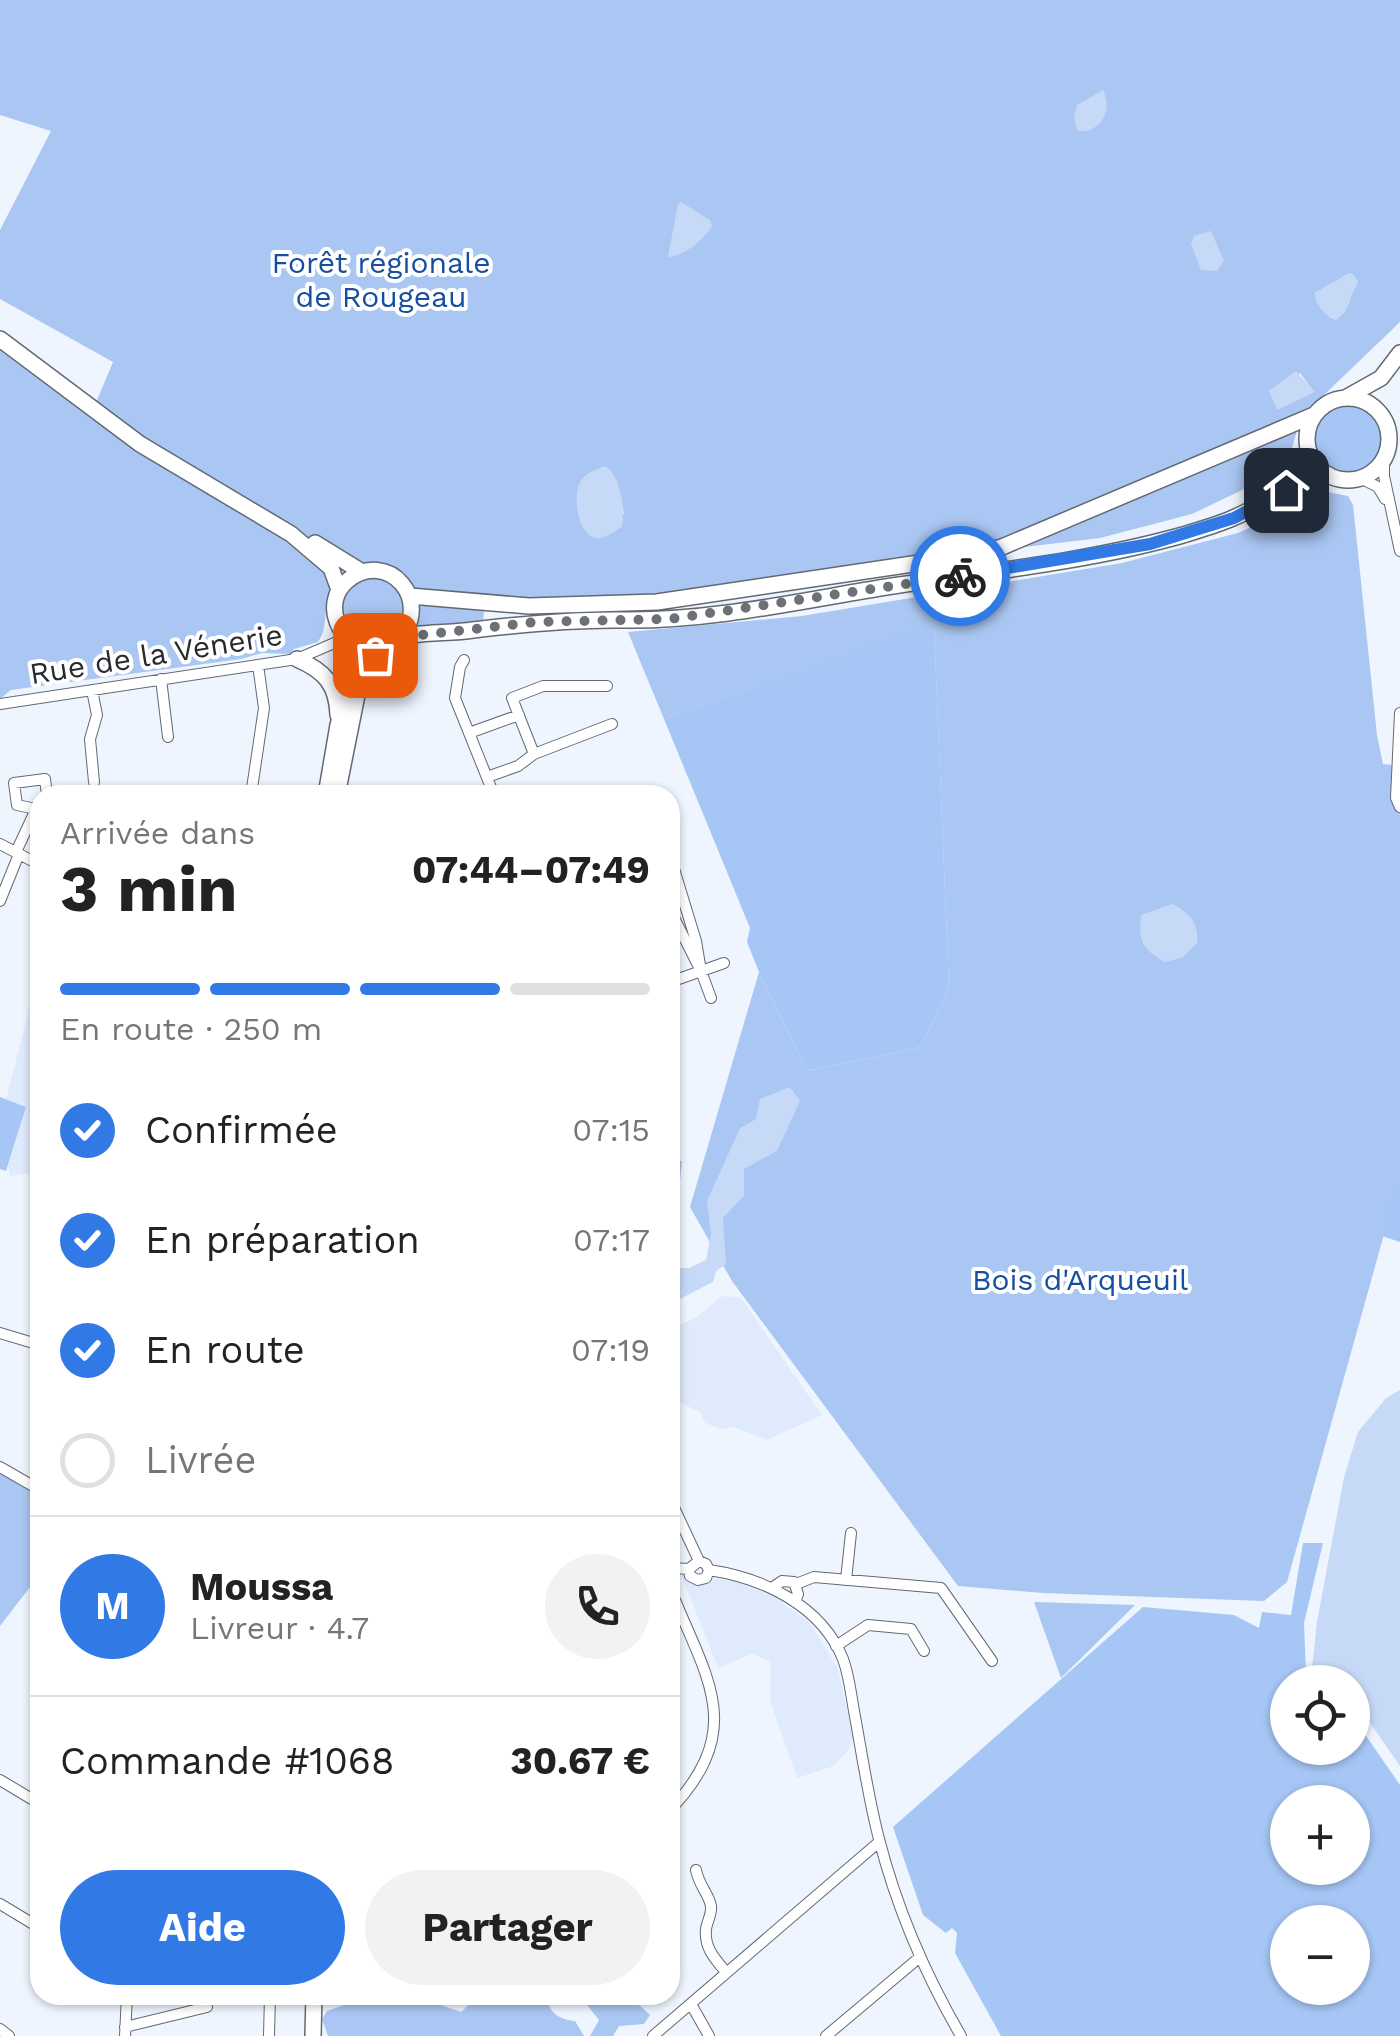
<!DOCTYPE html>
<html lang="fr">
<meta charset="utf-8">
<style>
:root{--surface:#fff;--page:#f2f2f2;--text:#222;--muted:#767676;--line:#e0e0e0;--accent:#317ae6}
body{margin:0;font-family:"Work Sans",sans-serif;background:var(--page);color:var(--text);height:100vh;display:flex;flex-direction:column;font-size:38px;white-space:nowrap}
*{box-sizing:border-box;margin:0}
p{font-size:32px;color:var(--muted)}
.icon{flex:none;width:55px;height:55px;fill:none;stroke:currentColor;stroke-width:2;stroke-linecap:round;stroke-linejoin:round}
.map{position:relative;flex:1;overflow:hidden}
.details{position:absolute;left:30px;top:785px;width:650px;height:1220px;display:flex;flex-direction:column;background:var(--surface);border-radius:30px;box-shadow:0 2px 8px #0004}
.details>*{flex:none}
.buttons{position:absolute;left:1270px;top:1665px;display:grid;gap:20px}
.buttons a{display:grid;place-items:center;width:100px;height:100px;border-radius:50%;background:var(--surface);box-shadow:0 2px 8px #0004;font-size:50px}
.pin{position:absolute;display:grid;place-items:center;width:85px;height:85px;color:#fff;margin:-42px;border-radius:20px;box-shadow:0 5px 15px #0006}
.courier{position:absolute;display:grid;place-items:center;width:100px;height:100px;margin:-50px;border:8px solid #317ae6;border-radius:50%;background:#fff;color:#222;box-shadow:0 2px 12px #0007}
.headline em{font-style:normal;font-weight:700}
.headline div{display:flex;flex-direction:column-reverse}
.headline{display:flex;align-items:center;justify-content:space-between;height:170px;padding:0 30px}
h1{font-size:65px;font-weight:700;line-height:75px}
.bar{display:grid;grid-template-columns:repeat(4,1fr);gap:15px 10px;align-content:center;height:120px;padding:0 30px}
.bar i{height:12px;border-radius:8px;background:var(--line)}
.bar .current{background:var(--accent)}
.bar p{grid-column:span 4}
.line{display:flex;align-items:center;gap:25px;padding:0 30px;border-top:2px solid var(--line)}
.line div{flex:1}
.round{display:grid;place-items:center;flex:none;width:105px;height:105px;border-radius:52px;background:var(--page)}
ol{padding:0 30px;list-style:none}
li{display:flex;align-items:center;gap:30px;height:110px}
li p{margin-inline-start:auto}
li .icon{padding:10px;border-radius:50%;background:var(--accent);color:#fff;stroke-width:4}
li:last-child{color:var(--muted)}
li i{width:55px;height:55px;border:5px solid var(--line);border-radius:50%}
.action{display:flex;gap:20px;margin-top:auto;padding:20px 30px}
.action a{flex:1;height:115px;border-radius:60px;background:var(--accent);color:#fff;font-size:40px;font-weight:700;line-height:115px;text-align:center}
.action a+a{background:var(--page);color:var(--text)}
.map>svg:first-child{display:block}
.built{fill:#dfebfd}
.green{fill:#a6c6f5;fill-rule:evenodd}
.forest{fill:#aac6f2;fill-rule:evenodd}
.water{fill:#c6d9f7}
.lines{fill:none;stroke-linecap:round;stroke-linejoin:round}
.minor-casing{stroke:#636973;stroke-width:12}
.secondary-casing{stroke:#636973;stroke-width:18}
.primary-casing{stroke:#636973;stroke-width:18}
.minor{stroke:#fff;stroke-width:10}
.secondary{stroke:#fff;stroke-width:15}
.primary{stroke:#fff;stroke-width:15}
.done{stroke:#6d7177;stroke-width:10;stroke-dasharray:0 18}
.route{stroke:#317ae6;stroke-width:12}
.labels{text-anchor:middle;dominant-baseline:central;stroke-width:8;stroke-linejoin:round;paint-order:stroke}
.park-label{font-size:30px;fill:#164ea0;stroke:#fff}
.street-label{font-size:30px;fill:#272a2e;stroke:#fff}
</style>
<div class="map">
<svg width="1400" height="2036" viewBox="0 0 1400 2036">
<rect width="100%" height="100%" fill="#eff5fe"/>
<path class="built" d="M40 968V1172L10 1176 8 1166 26 1107 6 1099Z
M722 1296 741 1298 822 1415 767 1440 734 1427 721 1429 705 1423 700 1412 670 1398V1329L695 1318Z
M681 1575 742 1582 768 1592 810 1623 838 1669 853 1737 849 1749 834 1766 797 1778 770 1701 771 1662 752 1654 718 1668Z"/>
<path class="green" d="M1314 439a35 35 0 1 1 70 0a35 35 0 1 1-70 0Z
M934 625 949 987 921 1047 807 1071 759 972 747 942 750 928 664 719Z
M0 1097 26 1107 6 1171 0 1169Z
M670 1160 682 1161 678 1201H670Z
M1400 1177V1242L1382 1236Z
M1303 1543H1323L1304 1623 1306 1674 1315 1682H1288V1748H1352L1353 1717 1400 1785V2036H1001L955 1953 957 1933 952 1928 946 1933 923 1915 893 1827 1143 1607 1234 1615 1259 1628 1262 1612 1291 1615ZM1288 1802H1352V1868H1288ZM1288 1922H1352V1988H1288Z"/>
<path class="forest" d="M0 0H1400V322L1301 417 1286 469 1192 514 1100 538 882 564 655 598 572 603 485 597 483 623C455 622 428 637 399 641 386 643 372 642 359 642L328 600C324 615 327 630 318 642L294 649 290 654 262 653 241 659 11 690 0 699V350L88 411 97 400 113 362 0 299V230L51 131 0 115ZM1350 273V300L1344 313 1315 293ZM1300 373 1314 392 1269 391ZM617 481 624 514 579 484Z
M1327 492 1348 496 1353 505 1377 735 1383 764 1400 766V1177L1287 1582 1264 1601 1043 1593 958 1586 732 1281 690 1207 759 972 807 1071 921 1047 949 987 934 626 664 719 628 632 802 616 1122 563 1238 533Z
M0 1473 40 1496V1574L0 1626Z
M1034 1602 1135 1605 1061 1678Z
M347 1995H412L461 2012 474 2000 471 1995H555L549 2006C554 2016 564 2020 575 2021L584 2036H328L322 2019 327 2011 347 2004Z
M586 1995H638L637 2003 650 2015 644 2024 619 2026 613 2036H590L599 2020 587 2005Z"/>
<path class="water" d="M1103 90C1114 112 1099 134 1077 131L1074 116 1077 105Z
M681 202 710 220 712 226C704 240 684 256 668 257L678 204Z
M1211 231 1224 261 1217 271 1201 270 1191 244 1194 236Z
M1350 273 1354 275 1358 282 1344 313 1336 320C1326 318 1314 303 1315 293Z
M1296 371 1315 392 1277 410 1269 391Z
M605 466C621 475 625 510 622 527 615 531 607 537 600 538 578 540 573 499 579 484 584 473 595 470 605 466Z
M1172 904C1190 913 1199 923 1197 943L1182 958 1165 962C1142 949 1138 941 1141 915Z
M790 1087 800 1101 777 1151 744 1169V1196L723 1218 726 1264 716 1271 713 1282 670 1304V1268H689L706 1260 711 1235 707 1201 740 1128 756 1119 760 1099Z
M1400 1390V1766L1368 1720 1353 1706 1352 1682H1328L1312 1668 1317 1622 1344 1477 1358 1432 1386 1398Z"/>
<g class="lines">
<g class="minor-casing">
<path id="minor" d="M1384 458V476L1400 551
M1360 478 1378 487 1385 499
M464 660 460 667 455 698 494 795
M161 679 168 737
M92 690 97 715 90 739 94 782
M0 704 297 659 346 638
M1400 713 1396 798 1400 807
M469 733 519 715
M534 754 612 724
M487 777 518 766 534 754 512 698 543 686H607
M251 795 264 708 258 665
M40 806 36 809 17 805 14 783 45 779 47 795
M0 844 40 865
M16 852 36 809
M670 856 696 941 701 971 670 910
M0 901 19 854
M701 971 711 998
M670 982 724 963
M0 1333 40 1345
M0 1467 40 1490
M670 1499 699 1561 706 1564 709 1570C763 1578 821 1605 843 1659 849 1675 851 1694 854 1711 862 1754 868 1797 879 1839 897 1909 925 1974 961 2036
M670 1568 689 1569 699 1561
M689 1569 690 1576 698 1580 706 1578 709 1570
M846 1580 851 1533
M796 1584 814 1577 941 1588 992 1661
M670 1588C706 1678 748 1728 670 1810
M772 1588 782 1581 794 1582 798 1594 795 1602
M836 1646 868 1625 911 1629 924 1651
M0 1780 40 1804
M696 1870C699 1886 709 1894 711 1906 712 1915 707 1921 706 1929 704 1948 715 1959 726 1972
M0 1904 40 1928
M691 2004 709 2036
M125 2027 207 2007
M0 2029 9 2036
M125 2036 127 1995
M269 2036 270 1995
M653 2036 879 1842
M826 2036 920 1957"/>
</g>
<g class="secondary-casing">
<path id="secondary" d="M297 659C325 671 337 685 338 715
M326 795 338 725 357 660V646
M337 795 360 680 379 649
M313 2036 314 1995"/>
</g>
<g class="primary-casing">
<path id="primary" d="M0 339 140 444 291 534 331 568 339 590
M1347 397 1381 378 1400 353
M1307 439a41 41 0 1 1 82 0a41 41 0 1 1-82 0Z
M315 543 362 572
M410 596 529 606 657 602 973 555 1002 547 1314 415
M396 642C437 602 387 547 347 581 321 603 339 646 371 649 387 650 398 638 413 635 432 632 454 633 473 630 523 624 573 619 624 620 711 621 800 601 886 587 984 572 1087 562 1183 535 1199 530 1217 525 1233 518 1266 504 1293 483 1329 475"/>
</g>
<use href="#minor" class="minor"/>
<use href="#secondary" class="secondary"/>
<use href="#primary" class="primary"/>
</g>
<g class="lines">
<path class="done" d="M375 655 379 649 412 636 536 622 670 619 960 576"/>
<path class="route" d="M960 576 1150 544 1234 518 1286 490"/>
</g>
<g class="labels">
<g class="park-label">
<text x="381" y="262">Forêt régionale<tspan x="381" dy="34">de Rougeau</tspan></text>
<text x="1080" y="1279">Bois d'Arqueuil</text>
</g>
<g class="street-label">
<text transform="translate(156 654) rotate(-9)">Rue de la Vénerie</text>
</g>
</g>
</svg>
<div class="buttons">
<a><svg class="icon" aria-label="locate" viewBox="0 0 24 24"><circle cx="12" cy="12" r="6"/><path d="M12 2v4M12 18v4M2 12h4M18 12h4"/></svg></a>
<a>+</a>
<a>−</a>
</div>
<div class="pin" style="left:375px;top:655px;background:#ea580c"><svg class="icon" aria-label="bag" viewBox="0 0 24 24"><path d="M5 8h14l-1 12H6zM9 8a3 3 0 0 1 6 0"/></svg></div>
<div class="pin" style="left:1286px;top:490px;background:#1f2937"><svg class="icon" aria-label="home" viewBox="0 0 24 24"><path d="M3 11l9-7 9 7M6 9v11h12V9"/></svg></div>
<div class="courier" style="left:960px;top:576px"><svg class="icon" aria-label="bike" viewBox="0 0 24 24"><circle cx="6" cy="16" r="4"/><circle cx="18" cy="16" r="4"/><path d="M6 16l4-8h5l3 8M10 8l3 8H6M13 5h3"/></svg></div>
<section class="details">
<div class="headline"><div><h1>3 min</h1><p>Arrivée dans</p></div><em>07:44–07:49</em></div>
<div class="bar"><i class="current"></i><i class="current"></i><i class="current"></i><i></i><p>En route · 250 m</p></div>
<ol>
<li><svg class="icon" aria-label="check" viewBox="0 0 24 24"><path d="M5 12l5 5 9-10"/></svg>Confirmée<p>07:15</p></li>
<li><svg class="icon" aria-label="check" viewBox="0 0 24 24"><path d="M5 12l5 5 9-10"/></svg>En préparation<p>07:17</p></li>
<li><svg class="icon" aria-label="check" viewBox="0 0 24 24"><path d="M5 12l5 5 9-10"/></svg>En route<p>07:19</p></li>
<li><i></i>Livrée</li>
</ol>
<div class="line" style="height:180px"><b class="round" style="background:var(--accent);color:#fff">M</b><div><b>Moussa</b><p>Livreur · 4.7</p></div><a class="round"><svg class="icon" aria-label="phone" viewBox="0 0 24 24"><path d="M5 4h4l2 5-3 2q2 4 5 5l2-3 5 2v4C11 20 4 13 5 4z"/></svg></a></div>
<div class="line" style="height:130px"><div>Commande #1068</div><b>30.67 €</b></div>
<div class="action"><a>Aide</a><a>Partager</a></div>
</section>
</div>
